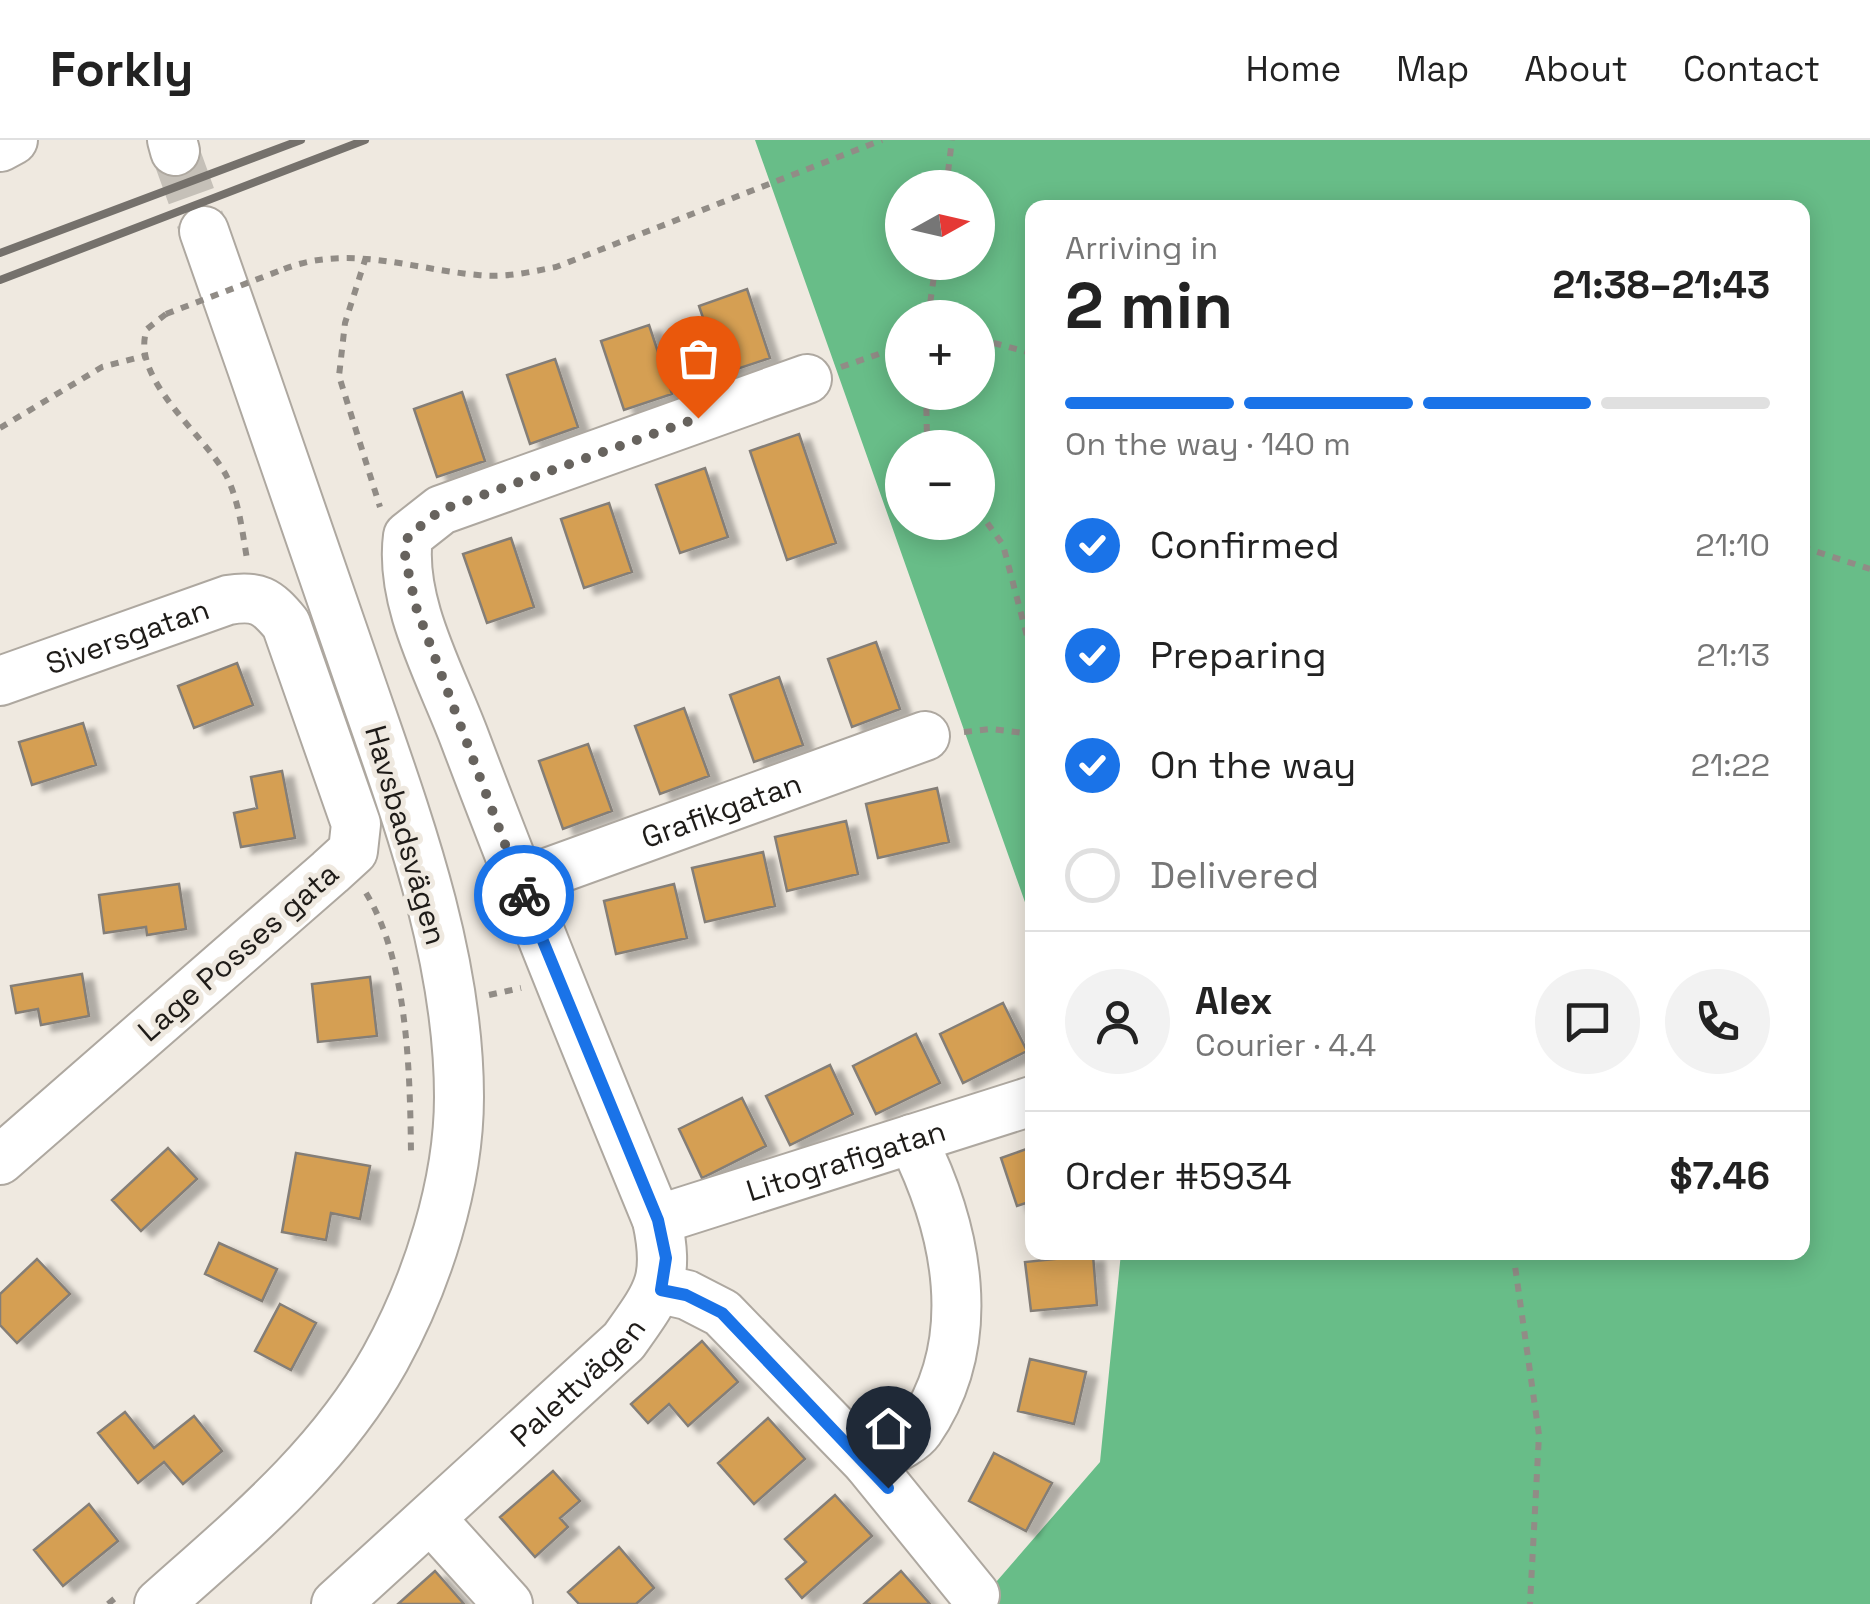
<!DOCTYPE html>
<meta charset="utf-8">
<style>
:root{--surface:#fff;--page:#f2f2f2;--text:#222;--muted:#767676;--line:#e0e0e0;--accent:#1a73e8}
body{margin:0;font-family:"Space Grotesk",sans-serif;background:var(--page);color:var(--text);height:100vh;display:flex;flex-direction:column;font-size:38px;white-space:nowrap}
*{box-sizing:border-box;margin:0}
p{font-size:32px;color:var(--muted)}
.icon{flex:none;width:55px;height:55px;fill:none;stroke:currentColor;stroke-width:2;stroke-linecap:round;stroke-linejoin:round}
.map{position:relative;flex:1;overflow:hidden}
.sheet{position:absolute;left:1025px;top:60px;width:785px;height:1060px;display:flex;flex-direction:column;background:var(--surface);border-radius:20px;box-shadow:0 5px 25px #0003}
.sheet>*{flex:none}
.needle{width:65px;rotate:82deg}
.controls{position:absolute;left:885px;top:30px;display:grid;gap:20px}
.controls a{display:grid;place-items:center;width:110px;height:110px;border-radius:50%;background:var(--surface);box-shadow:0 5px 25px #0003;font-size:50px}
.pin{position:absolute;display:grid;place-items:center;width:85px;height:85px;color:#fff;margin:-102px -42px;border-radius:50% 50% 50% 0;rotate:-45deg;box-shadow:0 0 10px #0007}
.pin .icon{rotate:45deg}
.courier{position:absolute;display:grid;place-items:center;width:100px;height:100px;margin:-50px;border:8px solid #1a73e8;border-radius:50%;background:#fff;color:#222;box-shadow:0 2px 12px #0007}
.head em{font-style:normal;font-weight:600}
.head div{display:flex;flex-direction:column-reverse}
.head{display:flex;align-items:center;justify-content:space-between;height:170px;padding:0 40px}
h1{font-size:65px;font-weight:600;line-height:75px}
.bar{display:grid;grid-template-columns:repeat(4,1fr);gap:15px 10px;align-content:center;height:120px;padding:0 40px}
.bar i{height:12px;border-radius:8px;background:var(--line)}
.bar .active{background:var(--accent)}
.bar p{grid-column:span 4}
.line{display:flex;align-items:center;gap:25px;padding:0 40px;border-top:2px solid var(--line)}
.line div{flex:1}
.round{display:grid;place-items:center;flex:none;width:105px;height:105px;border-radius:52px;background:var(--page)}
ol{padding:0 40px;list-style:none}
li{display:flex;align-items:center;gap:30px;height:110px}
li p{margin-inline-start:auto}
li .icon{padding:10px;border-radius:50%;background:var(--accent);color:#fff;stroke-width:4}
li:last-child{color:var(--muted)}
li i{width:55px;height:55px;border:5px solid var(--line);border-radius:50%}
header{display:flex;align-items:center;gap:60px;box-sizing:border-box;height:140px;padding:0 50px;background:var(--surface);border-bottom:2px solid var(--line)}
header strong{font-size:48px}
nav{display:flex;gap:55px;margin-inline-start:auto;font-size:35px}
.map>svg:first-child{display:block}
.forest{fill:#68bd88;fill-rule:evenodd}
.building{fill:#d59f52;stroke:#847e77;stroke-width:2.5;filter:url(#shadow)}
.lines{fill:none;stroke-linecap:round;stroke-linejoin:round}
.minor-tunnel{stroke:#c5c0b8;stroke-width:48;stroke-dasharray:48 24;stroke-linecap:butt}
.minor-casing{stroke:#aea8a0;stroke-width:52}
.path{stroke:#918c86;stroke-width:6;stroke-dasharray:8 8;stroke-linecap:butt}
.minor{stroke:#fff;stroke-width:48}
.rail{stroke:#75716c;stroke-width:8}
.path-bridge{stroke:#918c86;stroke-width:6;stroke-dasharray:8 8;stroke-linecap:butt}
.done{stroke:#67635e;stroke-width:10;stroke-dasharray:0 18}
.route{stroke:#1a73e8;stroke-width:12}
.labels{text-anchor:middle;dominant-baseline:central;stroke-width:10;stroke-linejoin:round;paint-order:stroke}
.street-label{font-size:30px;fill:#1e1b18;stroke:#efe9e0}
</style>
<header>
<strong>Forkly</strong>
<nav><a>Home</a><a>Map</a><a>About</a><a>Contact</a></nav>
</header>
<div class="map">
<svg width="1870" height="1464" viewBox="0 0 1870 1464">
<defs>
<filter id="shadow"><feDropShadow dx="11" dy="6" stdDeviation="2.5" flood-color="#0004"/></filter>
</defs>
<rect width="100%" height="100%" fill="#efe9e0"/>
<path class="forest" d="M755 0H1870V1464H977L1100 1322 1121 1113 1802 1112V68H1032V782ZM902 48H978V122H902ZM902 178H978V252H902ZM902 308H978V382H902Z"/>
<path class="building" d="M747 149 770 218 722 234 699 166Z
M649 185 672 254 624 270 601 201Z
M555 219 578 287 530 304 507 235Z
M462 252 485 321 437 337 414 269Z
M799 294 836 403 787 420 750 311Z
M705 328 728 397 680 413 656 345Z
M609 363 632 432 584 448 561 379Z
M511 398 534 467 487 483 463 414Z
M876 502 900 569 852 587 828 519Z
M237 523 253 565 194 588 178 546Z
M779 537 803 605 754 622 730 555Z
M684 568 709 636 660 654 635 586Z
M83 583 96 625 32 645 19 602Z
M588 604 612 671 563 689 539 621Z
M282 631 295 698 241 707 234 673 257 668 251 637Z
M937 648 949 702 878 718 866 664Z
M846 681 858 734 787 751 775 697Z
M763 712 775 766 705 782 692 728Z
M179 744 186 789 147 795 146 787 104 793 99 755Z
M674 744 687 798 616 814 604 761Z
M82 834 89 876 41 885 38 869 16 873 11 846Z
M370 837 377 896 318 902 312 844Z
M1003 863 1027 911 963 943 940 894Z
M916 894 940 943 876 974 853 926Z
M830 925 853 974 790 1005 766 956Z
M742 958 766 1006 702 1038 679 989Z
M1032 1007V1061L1017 1066 1001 1018Z
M168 1008 197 1039 141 1091 112 1060Z
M296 1013 370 1026 360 1079 331 1073 326 1100 282 1092Z
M219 1103 277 1129 262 1161 205 1134Z
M1093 1115 1097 1165 1031 1171 1025 1122Z
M37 1119 70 1154 17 1203 0 1185V1154Z
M280 1164 316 1183 291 1230 255 1211Z
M702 1201 738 1242 688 1286 669 1264 648 1283 631 1264Z
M1030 1219 1086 1232 1074 1284 1018 1271Z
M125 1272 154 1308 194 1276 222 1311 183 1344 164 1322 138 1343 98 1293Z
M768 1278 805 1319 754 1364 718 1323Z
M994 1313 1052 1343 1026 1391 969 1361Z
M553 1331 580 1361 560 1378 568 1387 535 1417 500 1377Z
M835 1355 872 1396 802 1458 786 1439 806 1422 785 1399Z
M89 1364 118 1401 63 1446 34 1410Z
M619 1407 654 1448 636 1464H579L568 1452Z
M435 1431 464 1464H398Z
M901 1431 930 1464H864Z"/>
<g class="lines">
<path class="minor-tunnel" d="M175 11 204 91"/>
<g class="minor-casing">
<g id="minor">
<path d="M172 0 175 11"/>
<path d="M0 7 13 0"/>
<path id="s1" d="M0 541 228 460C258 455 267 461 286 484L356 684 353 711 330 732 0 1020"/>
<path id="s2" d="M519 743 925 596"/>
<path id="s3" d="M657 1080 1032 961"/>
<path d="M661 1149 687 1155 722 1173 867 1322 975 1455"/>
<path d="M867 1322C882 1313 909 1304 919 1290 981 1200 957 1089 912 999"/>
<path d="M432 1380 508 1464"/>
<path d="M159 1464C243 1389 329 1319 385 1219 427 1143 459 1044 459 957 459 805 399 657 351 515 302 374 254 232 204 91"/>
<path id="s4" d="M336 1464 624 1201C658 1153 670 1140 657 1080 591 920 526 761 465 599 442 537 399 463 408 396L441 370 807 239"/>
</g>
</g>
<path class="path" d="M946 48 952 0
M366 117 345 183 339 236 380 367
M284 129C349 104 411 129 478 135 505 138 530 132 556 127L882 0
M166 174 147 189C129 238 204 294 226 335 239 361 242 390 247 419
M928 178 936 122
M978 199 1032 213
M841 227 902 206
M926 252 927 299 933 308
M0 288 102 227 144 216
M978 370 1003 405 1032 515
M1802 407 1870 429
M964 592 991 589 1032 594
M366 753C408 821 410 934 411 1013
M489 855 521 848
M1513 1112 1539 1295 1530 1464
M108 1464 119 1455"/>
<use href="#minor" class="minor"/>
<path class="rail" d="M0 113 301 0
M0 140 365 0"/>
<path class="path-bridge" d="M166 174 284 129"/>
</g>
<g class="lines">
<path class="done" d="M524 755 416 467 405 417 408 396 441 370 698 278"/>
<path class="route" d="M524 755 658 1080 666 1118 661 1150 686 1155 722 1173 888 1348"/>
</g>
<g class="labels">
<g class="street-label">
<text stroke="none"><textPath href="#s1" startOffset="135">Siversgatan</textPath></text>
<text stroke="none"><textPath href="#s2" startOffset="215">Grafikgatan</textPath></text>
<text transform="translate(406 695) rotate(74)">Havsbadsvägen</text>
<text transform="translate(238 812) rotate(-41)">Lage Posses gata</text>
<text stroke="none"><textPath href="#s3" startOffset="198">Litografigatan</textPath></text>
<text stroke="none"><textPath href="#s4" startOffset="328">Palettvägen</textPath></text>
</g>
</g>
</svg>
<div class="controls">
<a><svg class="needle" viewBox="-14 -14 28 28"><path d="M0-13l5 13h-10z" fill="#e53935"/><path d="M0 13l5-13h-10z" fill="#767676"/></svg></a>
<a>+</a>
<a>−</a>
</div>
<div class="pin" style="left:698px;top:278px;background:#ea580c"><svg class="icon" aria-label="bag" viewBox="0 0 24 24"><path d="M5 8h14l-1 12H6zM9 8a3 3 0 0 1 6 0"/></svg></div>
<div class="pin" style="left:888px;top:1348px;background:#1f2937"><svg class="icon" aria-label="home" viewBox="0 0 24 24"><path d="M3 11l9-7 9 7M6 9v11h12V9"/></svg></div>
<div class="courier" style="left:524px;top:755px"><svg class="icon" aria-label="bike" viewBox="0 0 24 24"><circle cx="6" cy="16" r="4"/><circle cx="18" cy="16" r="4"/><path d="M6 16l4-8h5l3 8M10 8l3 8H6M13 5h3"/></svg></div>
<section class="sheet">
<div class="head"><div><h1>2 min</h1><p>Arriving in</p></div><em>21:38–21:43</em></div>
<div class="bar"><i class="active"></i><i class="active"></i><i class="active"></i><i></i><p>On the way · 140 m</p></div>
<ol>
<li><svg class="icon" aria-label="check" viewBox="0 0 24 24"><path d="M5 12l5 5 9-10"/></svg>Confirmed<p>21:10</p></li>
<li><svg class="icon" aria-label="check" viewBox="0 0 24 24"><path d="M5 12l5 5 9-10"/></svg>Preparing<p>21:13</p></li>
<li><svg class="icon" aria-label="check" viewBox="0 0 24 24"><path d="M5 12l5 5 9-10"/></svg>On the way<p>21:22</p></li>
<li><i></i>Delivered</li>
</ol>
<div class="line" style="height:180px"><a class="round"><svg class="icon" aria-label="person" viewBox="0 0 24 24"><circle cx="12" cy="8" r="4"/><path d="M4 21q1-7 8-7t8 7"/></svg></a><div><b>Alex</b><p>Courier · 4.4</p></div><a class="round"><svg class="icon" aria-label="chat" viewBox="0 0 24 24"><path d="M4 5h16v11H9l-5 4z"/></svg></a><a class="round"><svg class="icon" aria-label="phone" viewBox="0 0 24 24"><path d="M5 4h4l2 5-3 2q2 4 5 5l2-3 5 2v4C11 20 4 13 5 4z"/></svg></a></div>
<div class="line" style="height:130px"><div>Order #5934</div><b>$7.46</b></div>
</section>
</div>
